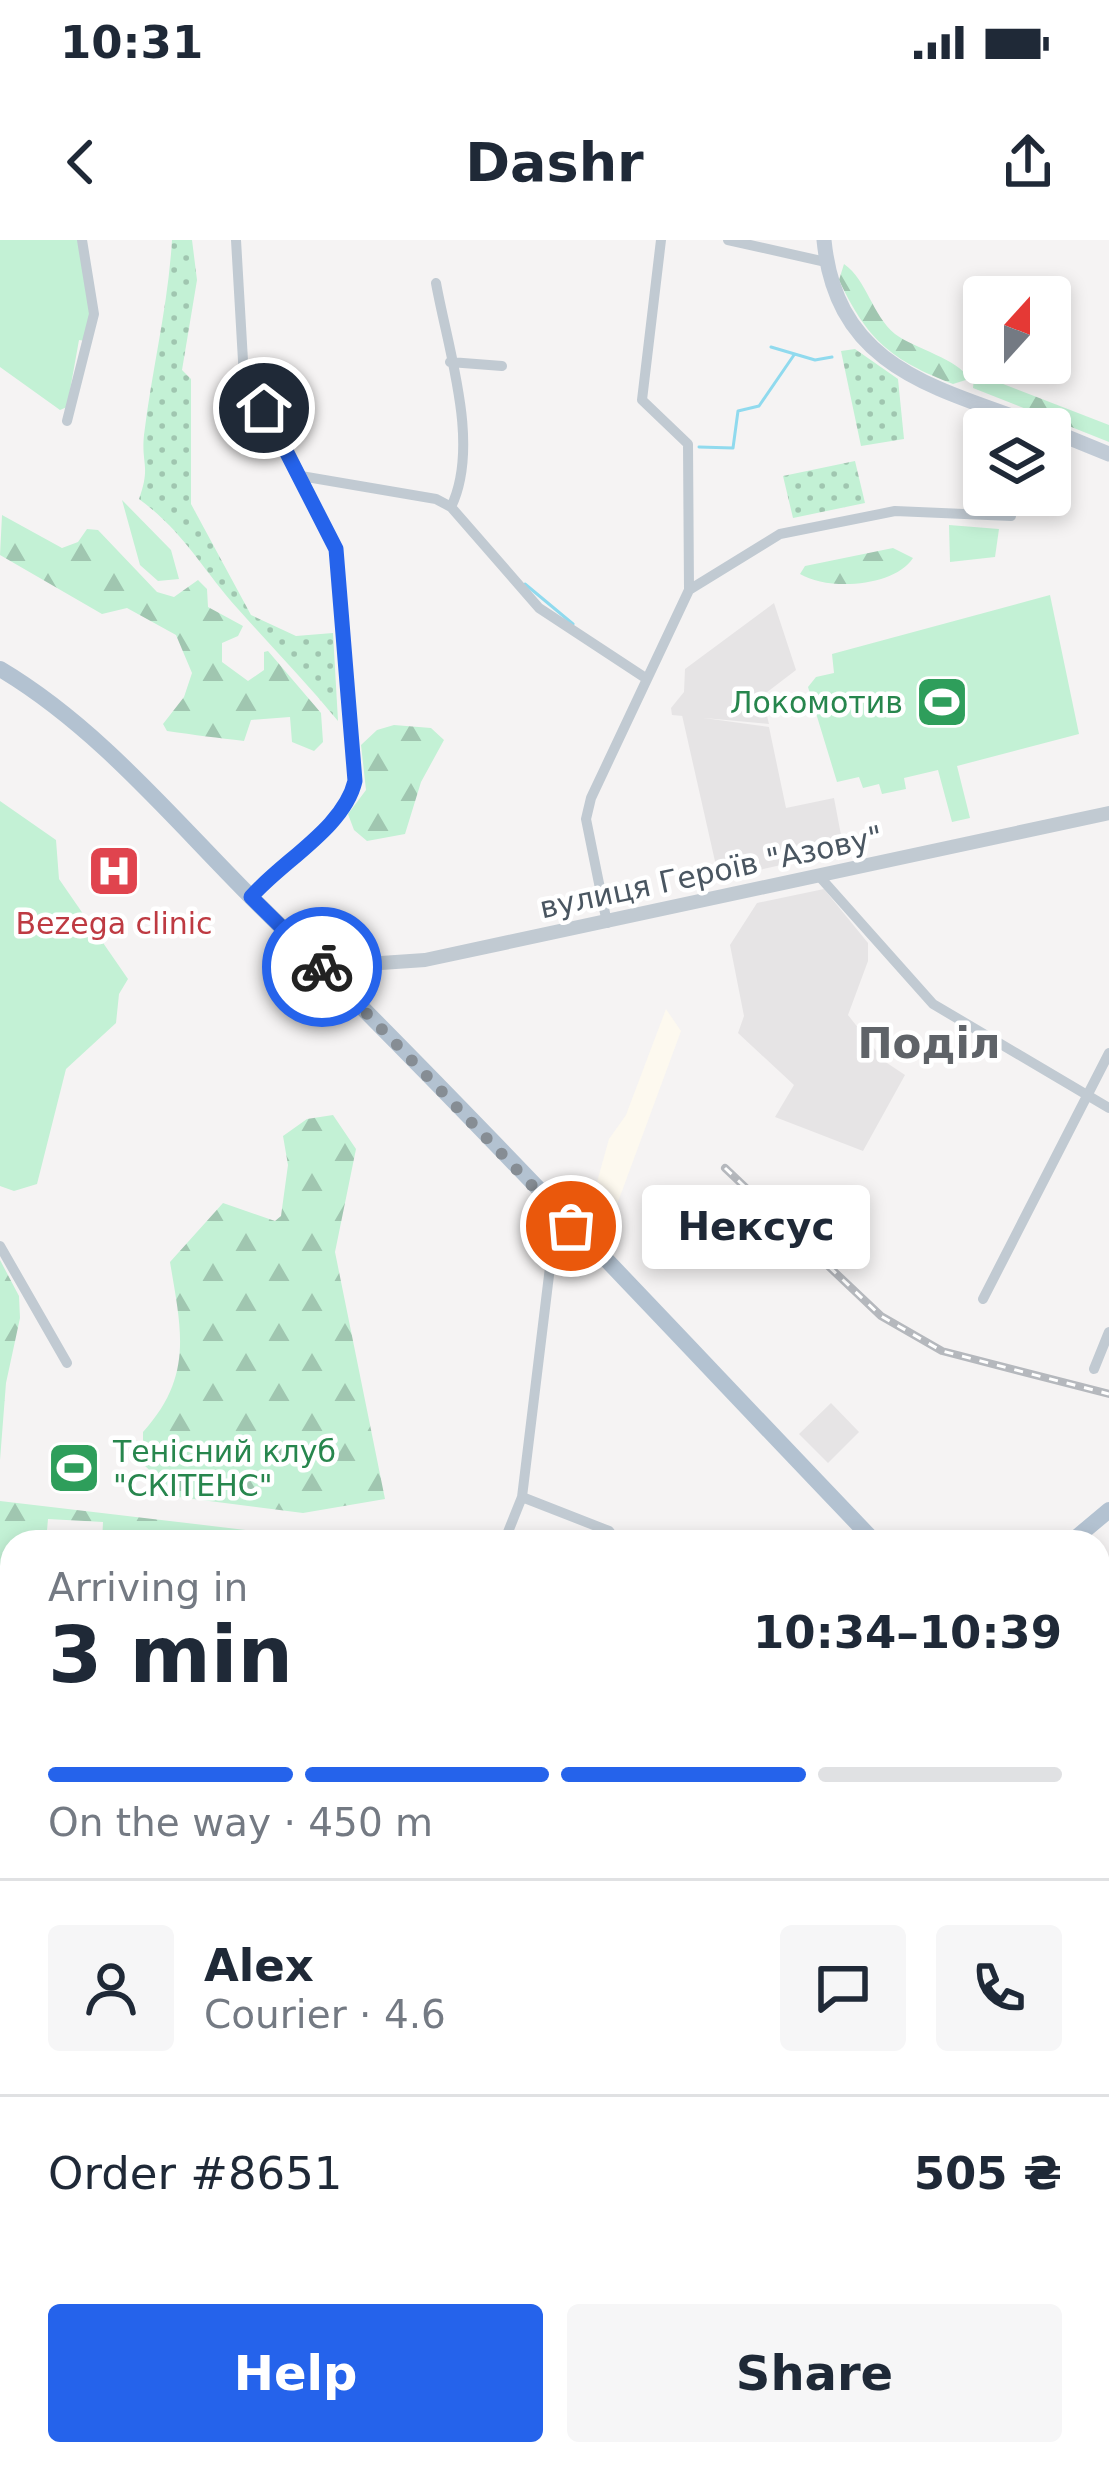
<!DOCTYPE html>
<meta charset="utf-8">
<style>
:root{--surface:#fff;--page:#f6f6f7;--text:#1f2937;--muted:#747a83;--line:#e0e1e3;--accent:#2563eb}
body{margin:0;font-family:"DejaVu Sans",sans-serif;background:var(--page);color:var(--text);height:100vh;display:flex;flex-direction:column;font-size:45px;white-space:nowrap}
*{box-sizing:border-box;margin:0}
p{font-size:39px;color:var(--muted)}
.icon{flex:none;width:66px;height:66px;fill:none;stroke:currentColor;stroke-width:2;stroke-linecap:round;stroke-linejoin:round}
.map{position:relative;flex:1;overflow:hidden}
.sheet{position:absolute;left:0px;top:1290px;width:1110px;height:936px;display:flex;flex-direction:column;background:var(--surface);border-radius:36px 36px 0 0;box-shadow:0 6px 18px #0003}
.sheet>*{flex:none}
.needle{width:78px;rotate:21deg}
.tools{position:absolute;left:963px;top:36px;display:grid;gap:24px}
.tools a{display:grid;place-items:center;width:108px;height:108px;border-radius:12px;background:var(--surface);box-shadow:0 6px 18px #0003;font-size:60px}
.pin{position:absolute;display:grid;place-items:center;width:102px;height:102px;color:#fff;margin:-51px;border:6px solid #fff;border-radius:50%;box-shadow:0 3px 12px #0007}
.courier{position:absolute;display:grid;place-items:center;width:120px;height:120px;margin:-60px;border:9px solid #2563eb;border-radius:50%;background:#fff;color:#222;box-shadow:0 3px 15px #0007}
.bubble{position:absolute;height:84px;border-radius:12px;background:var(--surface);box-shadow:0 6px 18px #0003;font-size:39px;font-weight:700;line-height:84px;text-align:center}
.overview em{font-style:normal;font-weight:700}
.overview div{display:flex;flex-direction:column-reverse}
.overview{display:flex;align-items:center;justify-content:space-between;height:204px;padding:0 48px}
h1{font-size:78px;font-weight:700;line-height:90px}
.bar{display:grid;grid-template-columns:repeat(4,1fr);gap:18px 12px;align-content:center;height:144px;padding:0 48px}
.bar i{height:15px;border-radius:9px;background:var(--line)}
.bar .active{background:var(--accent)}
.bar p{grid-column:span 4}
.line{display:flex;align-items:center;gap:30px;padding:0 48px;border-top:3px solid var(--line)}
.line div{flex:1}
.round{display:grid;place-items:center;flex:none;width:126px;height:126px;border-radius:12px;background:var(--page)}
.primary-button{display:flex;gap:24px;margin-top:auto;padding:24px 48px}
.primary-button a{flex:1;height:138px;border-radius:12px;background:var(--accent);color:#fff;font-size:48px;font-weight:700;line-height:138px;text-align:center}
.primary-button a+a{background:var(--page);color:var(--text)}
.status{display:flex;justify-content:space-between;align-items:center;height:84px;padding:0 60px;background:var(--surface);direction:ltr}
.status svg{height:33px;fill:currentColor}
header{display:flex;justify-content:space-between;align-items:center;height:156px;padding:0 48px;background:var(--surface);font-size:54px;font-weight:700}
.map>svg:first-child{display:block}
.commercial{fill:#fdf9ef}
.education{fill:#e6e4e5}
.medical{fill:#fce8e6}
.grass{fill:url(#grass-dots)}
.forest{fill:url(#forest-firs)}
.green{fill:#c3f1d5}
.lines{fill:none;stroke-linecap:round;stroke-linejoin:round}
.stream{stroke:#90daee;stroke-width:3}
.pedestrian{stroke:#c1cad2;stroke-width:8}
.minor{stroke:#c1cad2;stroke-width:10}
.tertiary{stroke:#c1cad2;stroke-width:14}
.secondary{stroke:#c1cbd6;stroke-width:15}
.primary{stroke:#b3c2d1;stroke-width:16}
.rail-casing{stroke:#b5b8bd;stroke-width:8}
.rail{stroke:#fff;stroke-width:3;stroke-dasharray:9;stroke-linecap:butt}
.done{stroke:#868d94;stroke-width:12;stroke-dasharray:0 21.6}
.route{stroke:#2563eb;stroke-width:15}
.labels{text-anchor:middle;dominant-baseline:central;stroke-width:9;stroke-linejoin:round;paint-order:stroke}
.leisure-label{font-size:30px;fill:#27864d;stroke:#fff;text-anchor:end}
.street-label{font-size:30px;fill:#4a5661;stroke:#fff}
.health-label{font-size:30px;fill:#be3a42;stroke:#fff}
.district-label{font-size:42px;font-weight:bold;fill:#5f6368;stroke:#fff}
</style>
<div class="status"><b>10:31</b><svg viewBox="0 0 49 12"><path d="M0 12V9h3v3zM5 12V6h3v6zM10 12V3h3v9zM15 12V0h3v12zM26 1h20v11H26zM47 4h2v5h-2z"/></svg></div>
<header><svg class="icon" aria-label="back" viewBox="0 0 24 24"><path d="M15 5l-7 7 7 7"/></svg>Dashr<svg class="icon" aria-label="share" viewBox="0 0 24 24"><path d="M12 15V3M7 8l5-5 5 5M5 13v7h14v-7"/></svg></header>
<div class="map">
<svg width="1109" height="2226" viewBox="0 0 1109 2226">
<defs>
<pattern id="grass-dots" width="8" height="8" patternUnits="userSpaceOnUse" patternTransform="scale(3)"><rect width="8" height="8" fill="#c3f1d5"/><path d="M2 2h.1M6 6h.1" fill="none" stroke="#a0c6b0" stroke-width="1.8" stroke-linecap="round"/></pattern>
<pattern id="forest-firs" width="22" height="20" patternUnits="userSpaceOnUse" patternTransform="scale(3)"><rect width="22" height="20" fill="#c3f1d5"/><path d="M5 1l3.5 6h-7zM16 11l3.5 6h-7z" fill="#a0c6b0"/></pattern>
</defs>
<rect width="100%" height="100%" fill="#f5f3f3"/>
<path class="commercial" d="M666 769 681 791 608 989 578 960 597 942 609 899 626 875Z"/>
<path class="education" d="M774 363 796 430 762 456 769 484 672 475 671 468 684 452 685 429Z
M682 475 769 487 786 568 834 558 844 611 719 639Z
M824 649 868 703V721L848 775 884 821 905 835 863 911 775 877 794 845 738 793 744 776 730 705 757 663Z
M831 1163 859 1192 828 1223 799 1194Z"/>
<path class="medical" d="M382 2214H737L733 2226H377Z"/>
<path class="grass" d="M172 0H192L197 40 182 130 191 139V264L251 375 296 396 333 393 338 481C306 442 271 406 238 369 202 329 184 292 139 259 151 226 141 224 144 195 152 129 168 67 172 0Z
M855 109 898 139 904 199 861 206 841 111Z
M855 221 865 263 793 278 783 236Z"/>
<path class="forest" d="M844 24C867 40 872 75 895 94 915 109 959 119 969 139L953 144C891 120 867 100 839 40Z
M985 137 1109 185V202L973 148 974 138Z
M2 275 62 308 78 302 87 289 98 290 157 352 174 357 198 340 207 349 208 367 243 386 238 396 222 403V422L248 441 264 430V412L268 411 321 473 323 502 314 511 292 502 290 477 251 480 244 501C218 498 195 495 167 491L163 484 184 457 192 433 176 395 127 368 102 374 0 315Z
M893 308 913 318C894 347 828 351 800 334L805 326Z
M394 485 431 488 444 500 421 542 405 594 367 601 354 590 348 574 366 550 361 505 377 490Z
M333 875 356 909 335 1012 385 1259 303 1273 178 1257 143 1224V1192C194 1136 181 1089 170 1022L223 963 275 981 281 976 288 925 283 896 307 879Z
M0 1020 19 1056 20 1078 6 1143 0 1220Z
M0 1261 348 1302H102L103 1282 48 1279 46 1302H12V2214H89L82 2226H0Z"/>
<path class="green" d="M0 0H78L92 74 86 101 79 100 67 167 60 170 0 127Z
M122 260 171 310 179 339 158 341 140 325Z
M949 285 999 289 995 317 950 322Z
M1050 355 1079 494 957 526 970 578 952 582 938 530 904 538 906 549 882 554 879 544 863 548 859 537 837 542 808 447 816 437 834 433 832 414Z
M0 561 56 600 59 639 128 739 119 754 116 783 66 829 37 944 14 951 0 946Z"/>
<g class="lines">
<path class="stream" d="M771 107 815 120 832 117
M699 207 733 208 738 171 759 166 794 115
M525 344 573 384"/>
<path class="pedestrian" d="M742 2226 746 2214"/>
<path class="minor" d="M236 0 244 138 279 190 336 309 355 541C344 588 282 622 251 657
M728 0 826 22
M436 43C448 110 481 205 451 267
M450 122 502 126
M67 181 94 74 82 0
M301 236 436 259 451 267 539 368 647 439
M689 350 780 294 895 271 1011 276V255
M819 636 933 764 1109 868
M607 683 586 579 591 558 689 350 688 204 642 160 661 0
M0 1006 67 1123
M983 1059 1109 813
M1094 1129 1109 1092
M522 1257 609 1291 617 1302
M504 1302 522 1257 550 1027 571 986
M1098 1605 1109 1595
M997 2214 1029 2226"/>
<path class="tertiary" d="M322 727 425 720 1109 573
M1098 1512 1109 1522
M1098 1534 1109 1545
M152 2226 158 2214
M185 2226 192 2214"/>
<path class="secondary" d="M824 0C837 132 940 148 1047 189
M1050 190 1109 214"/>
<path class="primary" d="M0 429C101 489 178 585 261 667 471 873 672 1090 875 1302
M1071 1302 1109 1270"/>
<g class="rail-casing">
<path id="rail" d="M725 928 881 1076 942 1111 1109 1154"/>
</g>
<use href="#rail" class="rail"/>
</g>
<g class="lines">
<path class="done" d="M322 727 571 986"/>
<path class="route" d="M264 168 336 309 355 541C344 588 282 621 251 657L322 727"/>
</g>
<defs>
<g id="stadium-square" transform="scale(2.7)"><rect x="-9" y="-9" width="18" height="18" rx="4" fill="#2e9e5b" stroke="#fff"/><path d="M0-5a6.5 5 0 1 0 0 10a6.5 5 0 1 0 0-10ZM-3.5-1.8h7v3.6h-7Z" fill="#fff"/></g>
<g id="hospital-square" transform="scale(2.7)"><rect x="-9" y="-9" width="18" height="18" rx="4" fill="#e0444e" stroke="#fff"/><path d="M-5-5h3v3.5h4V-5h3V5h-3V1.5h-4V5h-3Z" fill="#fff"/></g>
</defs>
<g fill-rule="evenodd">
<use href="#stadium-square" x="942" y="462"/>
<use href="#hospital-square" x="114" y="631"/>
<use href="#stadium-square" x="74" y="1228"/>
</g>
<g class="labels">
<g class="leisure-label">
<text x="903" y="462">Локомотив</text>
<text x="113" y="1211" text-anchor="start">Тенісний клуб<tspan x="113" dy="34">"СКІТЕНС"</tspan></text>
</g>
<g class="street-label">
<text transform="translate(711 632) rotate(-12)">вулиця Героїв "Азову"</text>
</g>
<g class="health-label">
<text x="114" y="683">Bezega clinic</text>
</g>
<g class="district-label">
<text x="929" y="803">Поділ</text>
</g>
</g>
</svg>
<div class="tools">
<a><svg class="needle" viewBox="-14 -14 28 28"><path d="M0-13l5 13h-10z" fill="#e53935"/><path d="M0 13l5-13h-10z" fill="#747a83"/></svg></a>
<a><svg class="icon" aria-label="layers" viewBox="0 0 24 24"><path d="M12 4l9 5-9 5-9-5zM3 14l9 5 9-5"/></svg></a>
</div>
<div class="pin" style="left:571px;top:986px;background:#ea580c"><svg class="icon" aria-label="bag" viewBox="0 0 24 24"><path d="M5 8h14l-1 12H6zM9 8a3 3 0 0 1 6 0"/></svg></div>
<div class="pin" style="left:264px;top:168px;background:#1f2937"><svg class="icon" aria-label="home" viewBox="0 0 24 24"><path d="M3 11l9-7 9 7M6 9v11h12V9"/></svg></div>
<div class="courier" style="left:322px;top:727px"><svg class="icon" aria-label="bike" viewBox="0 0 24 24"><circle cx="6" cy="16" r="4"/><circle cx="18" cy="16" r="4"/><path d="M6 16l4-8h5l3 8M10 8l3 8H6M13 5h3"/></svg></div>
<div class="bubble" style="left:642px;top:945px;width:228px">Нексус</div>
<section class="sheet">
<div class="overview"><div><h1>3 min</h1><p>Arriving in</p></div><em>10:34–10:39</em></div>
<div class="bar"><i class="active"></i><i class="active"></i><i class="active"></i><i></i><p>On the way · 450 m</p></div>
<div class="line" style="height:216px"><a class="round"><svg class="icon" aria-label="person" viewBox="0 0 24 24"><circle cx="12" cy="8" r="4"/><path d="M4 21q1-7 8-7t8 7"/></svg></a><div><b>Alex</b><p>Courier · 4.6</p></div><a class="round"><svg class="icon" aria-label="chat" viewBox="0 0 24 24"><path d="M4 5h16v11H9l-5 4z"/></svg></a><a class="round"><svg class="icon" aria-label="phone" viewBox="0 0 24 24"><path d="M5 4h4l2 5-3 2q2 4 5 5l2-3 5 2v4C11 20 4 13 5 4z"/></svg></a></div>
<div class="line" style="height:156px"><div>Order #8651</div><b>505 ₴</b></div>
<div class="primary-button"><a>Help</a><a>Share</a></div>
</section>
</div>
